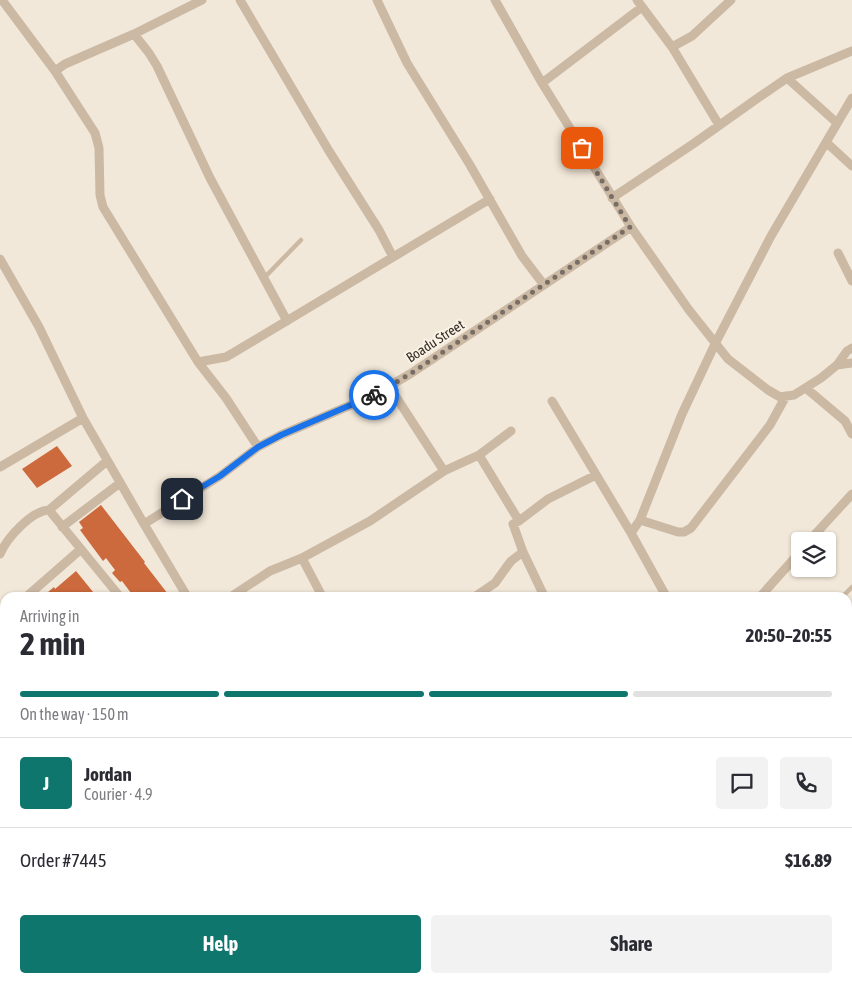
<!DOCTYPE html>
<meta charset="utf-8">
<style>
:root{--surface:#fff;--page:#f2f2f3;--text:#2b2b33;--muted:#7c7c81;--line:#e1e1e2;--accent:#0f766e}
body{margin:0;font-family:"Asap Condensed",sans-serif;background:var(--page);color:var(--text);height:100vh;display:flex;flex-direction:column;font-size:19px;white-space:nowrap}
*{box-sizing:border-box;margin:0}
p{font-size:16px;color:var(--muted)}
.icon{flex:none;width:28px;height:28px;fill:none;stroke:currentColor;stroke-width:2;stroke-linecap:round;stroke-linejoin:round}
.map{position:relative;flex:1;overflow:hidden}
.drawer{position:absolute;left:0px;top:592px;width:852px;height:391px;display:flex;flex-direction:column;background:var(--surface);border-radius:15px 15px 0 0;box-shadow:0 1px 4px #0004}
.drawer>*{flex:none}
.fabs{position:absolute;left:791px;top:532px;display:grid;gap:10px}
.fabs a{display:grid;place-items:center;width:45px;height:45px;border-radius:5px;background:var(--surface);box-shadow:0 1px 4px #0004;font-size:25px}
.pin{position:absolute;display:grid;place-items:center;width:42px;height:42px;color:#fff;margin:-21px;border-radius:10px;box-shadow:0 2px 8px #0006}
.courier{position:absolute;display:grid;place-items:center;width:50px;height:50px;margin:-25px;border:4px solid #1a73e8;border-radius:50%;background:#fff;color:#222;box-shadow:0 1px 6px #0007}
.summary em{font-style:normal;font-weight:700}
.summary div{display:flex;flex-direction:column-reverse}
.summary{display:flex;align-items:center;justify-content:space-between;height:85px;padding:0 20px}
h1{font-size:32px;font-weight:700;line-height:38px}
.bar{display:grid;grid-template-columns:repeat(4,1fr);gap:8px 5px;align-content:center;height:60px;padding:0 20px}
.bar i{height:6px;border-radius:4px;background:var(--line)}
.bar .current{background:var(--accent)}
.bar p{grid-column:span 4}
.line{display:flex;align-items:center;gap:12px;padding:0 20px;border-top:1px solid var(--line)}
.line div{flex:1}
.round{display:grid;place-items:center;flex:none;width:52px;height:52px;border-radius:5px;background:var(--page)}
.cta{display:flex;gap:10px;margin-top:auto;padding:10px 20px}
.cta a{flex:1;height:58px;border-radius:5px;background:var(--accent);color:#fff;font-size:20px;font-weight:700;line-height:58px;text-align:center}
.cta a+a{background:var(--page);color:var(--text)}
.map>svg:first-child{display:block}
.building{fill:#cc6a3d}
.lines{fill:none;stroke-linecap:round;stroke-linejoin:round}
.lane{stroke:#cbb9a4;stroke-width:4.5}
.street{stroke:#cbb9a4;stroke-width:9}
.done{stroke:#786e65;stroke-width:5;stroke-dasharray:0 9}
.route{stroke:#1a73e8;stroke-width:6}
.labels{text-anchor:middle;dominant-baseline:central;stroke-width:4;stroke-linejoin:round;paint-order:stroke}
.street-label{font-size:14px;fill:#362c26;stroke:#faf2e5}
</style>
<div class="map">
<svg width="852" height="983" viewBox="0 0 852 983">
<rect width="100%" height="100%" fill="#f2e8d9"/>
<path class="building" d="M57 446 72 466 37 488 22 469Z
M101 505 145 562 144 563 171 598H127V596L131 593 122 581 120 582 112 573 115 570 106 558 103 561 80 530 83 528 79 522Z
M76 571 98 598H41L54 587 55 589Z"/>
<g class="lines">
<path class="lane" d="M264 278 301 240
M843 596 852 587"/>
<path class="street" d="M2 0 55 71 95 133 99 148 100 195 103 207 198 362 226 398 258 447
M240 0 329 151 379 230 393 257
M377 0 407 63 470 165 522 256 544 285
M495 0 542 83 631 227 689 310 728 359 768 390 780 397 794 395 821 378 837 365 847 351 852 348
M637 0 672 47 692 36 731 0
M134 34 149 53 157 66 210 178 287 321
M672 47 719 125
M55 71 65 64 134 34 202 0
M787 78 852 51
M542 83 642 7
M827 143 852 166
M612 198 693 144 755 100 787 78 837 123
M838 253 852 281
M0 259 39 327 83 418 144 524 188 598
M198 362 226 357 233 353 490 199
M837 365 852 363
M389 386 444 471
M807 389 845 421 852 434
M552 401 631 533 667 598
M479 455 519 521 513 524 523 552 545 598
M0 467 83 418
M49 510 107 461
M640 520 678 532H684L691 528 770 425 786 396
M519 521 548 499 596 475
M144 524 220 476 258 447 281 435 372 396 410 374 631 227
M62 527 120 483
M631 533 640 520 682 414 715 344 771 236 852 98
M809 541 852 494
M0 554C7 538 31 511 49 510L121 598
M302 558 323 598
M25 598 81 549
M229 598 270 571 302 558 370 521 444 471 479 455 511 431
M473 598 495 583 511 561 523 552
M759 598 800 552
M0 620 5 615
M0 734 5 739
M848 758 852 757
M848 835 852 837
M0 845 5 838
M0 920 5 919
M96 979V983
M457 979 460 983
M592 979 594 983
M255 983 265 979
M657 983 664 979
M826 983 827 979"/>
</g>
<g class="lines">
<path class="done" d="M374 395 410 374 630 227 582 148"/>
<path class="route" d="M182 499 220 476 258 447 281 435 374 395"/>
</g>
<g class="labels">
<g class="street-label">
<text transform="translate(435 341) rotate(-33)">Boadu Street</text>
</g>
</g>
</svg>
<div class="fabs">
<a><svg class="icon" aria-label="layers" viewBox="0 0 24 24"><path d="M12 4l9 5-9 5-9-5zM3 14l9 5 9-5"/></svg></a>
</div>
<div class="pin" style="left:582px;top:148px;background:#ea580c"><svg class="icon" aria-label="bag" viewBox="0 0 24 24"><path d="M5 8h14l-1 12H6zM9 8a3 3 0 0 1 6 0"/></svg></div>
<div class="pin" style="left:182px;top:499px;background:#1f2937"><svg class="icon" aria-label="home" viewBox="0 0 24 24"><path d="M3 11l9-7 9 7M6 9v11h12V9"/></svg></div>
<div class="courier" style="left:374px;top:395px"><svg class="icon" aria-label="bike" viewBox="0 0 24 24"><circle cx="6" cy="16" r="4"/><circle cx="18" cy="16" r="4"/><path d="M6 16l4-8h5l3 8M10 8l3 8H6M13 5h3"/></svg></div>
<section class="drawer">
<div class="summary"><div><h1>2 min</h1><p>Arriving in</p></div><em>20:50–20:55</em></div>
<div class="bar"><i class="current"></i><i class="current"></i><i class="current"></i><i></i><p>On the way · 150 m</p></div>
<div class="line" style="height:90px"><b class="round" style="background:var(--accent);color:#fff">J</b><div><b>Jordan</b><p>Courier · 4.9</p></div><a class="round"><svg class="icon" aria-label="chat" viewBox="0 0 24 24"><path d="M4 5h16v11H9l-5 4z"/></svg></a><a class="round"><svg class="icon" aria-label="phone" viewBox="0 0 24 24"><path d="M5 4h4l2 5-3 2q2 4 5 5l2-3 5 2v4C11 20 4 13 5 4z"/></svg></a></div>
<div class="line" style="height:65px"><div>Order #7445</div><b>$16.89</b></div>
<div class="cta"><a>Help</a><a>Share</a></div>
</section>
</div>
